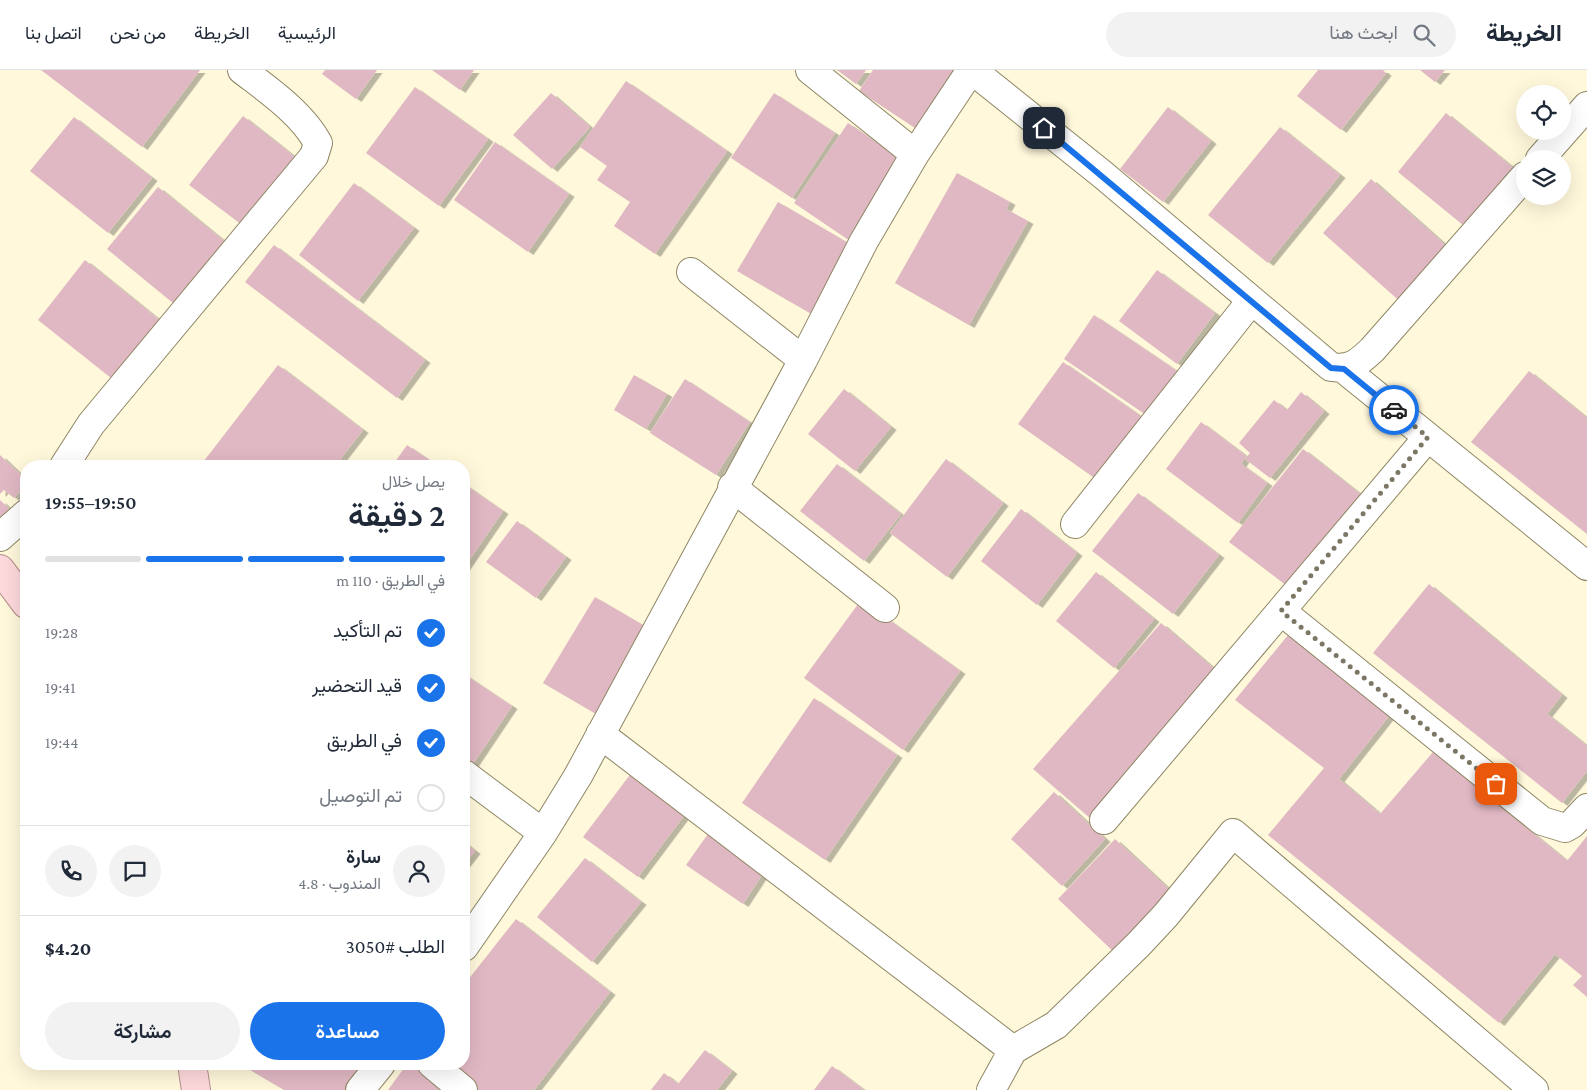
<!DOCTYPE html>
<html lang="ar">
<meta charset="utf-8">
<style>
:root{--surface:#fff;--page:#f2f2f3;--text:#1f2937;--muted:#747a83;--line:#e0e1e3;--accent:#1a73e8}
body{margin:0;font-family:"Crimson Pro",Vazirmatn,serif;background:var(--page);color:var(--text);direction:rtl;height:100vh;display:flex;flex-direction:column;font-size:19px;white-space:nowrap}
*{box-sizing:border-box;margin:0}
p{font-size:16px;color:var(--muted)}
.icon{flex:none;width:28px;height:28px;fill:none;stroke:currentColor;stroke-width:2;stroke-linecap:round;stroke-linejoin:round}
.map{position:relative;flex:1;overflow:hidden;direction:ltr}
.details{position:absolute;left:20px;top:390px;width:450px;height:610px;display:flex;flex-direction:column;background:var(--surface);border-radius:20px;box-shadow:0 5px 20px #0002;direction:rtl}
.details>*{flex:none}
.fabs{position:absolute;left:1516px;top:15px;display:grid;gap:10px}
.fabs a{display:grid;place-items:center;width:55px;height:55px;border-radius:50%;background:var(--surface);box-shadow:0 5px 20px #0002;font-size:25px}
.pin{position:absolute;display:grid;place-items:center;width:42px;height:42px;color:#fff;margin:-21px;border-radius:10px;box-shadow:0 2px 8px #0006}
.courier{position:absolute;display:grid;place-items:center;width:50px;height:50px;margin:-25px;border:4px solid #1a73e8;border-radius:50%;background:#fff;color:#222;box-shadow:0 1px 6px #0007}
.summary em{font-style:normal;font-weight:600}
.summary div{display:flex;flex-direction:column-reverse}
.summary{display:flex;align-items:center;justify-content:space-between;height:85px;padding:0 25px}
h1{font-size:32px;font-weight:600;line-height:38px}
.bar{display:grid;grid-template-columns:repeat(4,1fr);gap:8px 5px;align-content:center;height:60px;padding:0 25px}
.bar i{height:6px;border-radius:4px;background:var(--line)}
.bar .active{background:var(--accent)}
.bar p{grid-column:span 4}
.line{display:flex;align-items:center;gap:12px;padding:0 25px;border-top:1px solid var(--line)}
.line div{flex:1}
.round{display:grid;place-items:center;flex:none;width:52px;height:52px;border-radius:26px;background:var(--page)}
ol{padding:0 25px;list-style:none}
li{display:flex;align-items:center;gap:15px;height:55px}
li p{margin-inline-start:auto}
li .icon{padding:5px;border-radius:50%;background:var(--accent);color:#fff;stroke-width:4}
li:last-child{color:var(--muted)}
li i{width:28px;height:28px;border:2px solid var(--line);border-radius:50%}
.primary-button{display:flex;gap:10px;margin-top:auto;padding:10px 25px}
.primary-button a{flex:1;height:58px;border-radius:30px;background:var(--accent);color:#fff;font-size:20px;font-weight:600;line-height:58px;text-align:center}
.primary-button a+a{background:var(--page);color:var(--text)}
header{display:flex;align-items:center;gap:30px;box-sizing:border-box;height:70px;padding:0 25px;background:var(--surface);border-bottom:1px solid var(--line)}
header strong{font-size:24px}
nav{display:flex;gap:28px;margin-inline-start:auto;font-size:18px}
.search{width:350px;height:45px;background:var(--page);display:flex;align-items:center;gap:12px;box-sizing:border-box;padding:0 18px;border-radius:28px;color:var(--muted);font-size:19px}
.map>svg:first-child{display:block}
.building{fill:#e0b8c3;filter:url(#shadow)}
.lines{fill:none;stroke-linecap:round;stroke-linejoin:round}
.minor-casing{stroke:#8e8664;stroke-width:30}
.major-casing{stroke:#b68e8c;stroke-width:30}
.minor{stroke:#fff;stroke-width:28}
.major{stroke:#fdd9dc;stroke-width:28}
.done{stroke:#7c7764;stroke-width:5;stroke-dasharray:0 9}
.route{stroke:#1a73e8;stroke-width:6}
</style>
<header>
<strong>الخريطة</strong>
<div class="search"><svg class="icon" aria-label="search" viewBox="0 0 24 24"><circle cx="10" cy="10" r="6"/><path d="M15 15l6 6"/></svg>ابحث هنا</div>
<nav><a>الرئيسية</a><a>الخريطة</a><a>من نحن</a><a>اتصل بنا</a></nav>
</header>
<div class="map">
<svg width="1587" height="1020" viewBox="0 0 1587 1020">
<defs>
<filter id="shadow"><feDropShadow dx="5.5" dy="3" stdDeviation="0" flood-color="#0004"/></filter>
</defs>
<rect width="100%" height="100%" fill="#fff8db"/>
<path class="building" d="M41 0H200L142 77Z
M325 0H377L356 29 322 4Z
M432 0H474L460 20Z
M837 0H866L856 14Z
M873 0H960L924 64 859 21Z
M1318 0H1383L1386 3 1341 60 1297 26Z
M1420 0H1445L1435 12Z
M626 11 727 81 655 184 614 156 630 132 597 110 607 96 580 77Z
M415 17 488 69 439 136 366 83Z
M551 23 590 57 552 99 513 65Z
M774 23 835 63 792 128 731 88Z
M1168 37 1211 71 1163 132 1120 99Z
M1446 43 1517 101 1469 160 1398 102Z
M243 46 295 87 242 155 189 115Z
M74 47 152 108 108 163 30 101Z
M848 53 904 91 850 171 794 133Z
M1280 57 1340 105 1268 193 1208 145Z
M495 72 569 124 528 182 454 130Z
M957 103 1010 132 1006 139 1028 151 969 255 895 213Z
M1371 109 1451 180 1404 235 1323 163Z
M354 113 414 158 358 231 299 185Z
M158 117 230 176 179 238 107 179Z
M778 132 855 177 815 246 737 201Z
M274 175 425 290 397 328 245 212Z
M85 190 163 253 116 312 38 250Z
M1157 200 1215 243 1177 294 1119 251Z
M1094 245 1177 301 1146 345 1064 289Z
M1063 292 1145 349 1100 412 1018 354Z
M278 295 363 360 335 396H200Z
M1529 301 1587 348V464L1471 372Z
M634 305 667 324 646 359 614 340Z
M685 309 750 352 716 405 650 363Z
M844 319 891 357 855 401 808 364Z
M1301 322 1324 341 1270 408 1245 389 1250 383 1239 373 1274 330 1287 340Z
M1201 352 1246 386 1241 394 1267 413 1238 453 1166 399Z
M407 375 438 396H392Z
M1303 379 1364 427 1291 519 1229 472Z
M0 385 26 410V415L14 428 4 420 0 424Z
M946 389 1003 433 947 507 890 463Z
M837 394 901 444 864 491 800 441Z
M464 414 503 441 464 498Z
M1138 423 1219 485 1173 544 1092 481Z
M0 430 16 445 0 452Z
M1021 439 1077 483 1037 535 981 491Z
M517 451 566 487 536 528 486 492Z
M1096 502 1154 549 1114 598 1056 551Z
M1429 514 1562 625 1547 644 1587 676V701L1562 733 1373 583Z
M595 527 648 558 596 644 543 613Z
M861 530 960 601 903 680 804 608Z
M1161 553 1219 603 1091 749 1033 699Z
M1288 565 1389 646 1339 709 1380 744 1433 682 1567 791 1587 766V927L1573 915 1582 906 1555 884 1499 953 1268 765 1324 698 1235 630Z
M464 604 512 636 469 700 464 696Z
M814 628 897 685 825 790 742 733Z
M632 702 686 743 638 807 583 767Z
M1054 722 1105 769 1062 816 1011 769Z
M710 761 766 799 743 834 686 795Z
M1115 769 1174 824 1117 885 1058 829Z
M464 772 475 781 464 795Z
M585 788 641 832 592 892 537 847Z
M516 849 610 922 534 1020H474L440 994H464V915Z
M705 980 732 1001 717 1020H651L664 1003 678 1014Z
M240 994H370L351 1020H284Z
M407 994H417L449 1020H388Z
M832 996 864 1020H814Z"/>
<g class="lines">
<g class="minor-casing">
<path id="minor" d="M810 0 915 84
M972 0 1102 104 1331 297C1351 300 1358 293 1372 280L1525 106
M1540 89 1587 36
M691 202 803 290
M1344 299 1587 496
M64 396 91 354 314 86 318 73C302 43 268 20 242 0
M732 417 885 538
M1075 454 1251 231
M0 467 26 444
M1281 541 1542 751 1565 758 1572 754 1587 738
M600 664 1013 980
M464 704 543 763
M1104 750 1428 367
M464 877 543 763 578 706 803 290 864 171 915 84 971 0
M432 994 463 1020
M360 1020 381 994
M991 1020 1013 980 1056 955 1139 874 1166 845 1233 763 1534 1020"/>
</g>
<g class="major-casing">
<path id="major" d="M0 499 26 534
M192 994 196 1020"/>
</g>
<use href="#minor" class="minor"/>
<use href="#major" class="major"/>
</g>
<g class="lines">
<path class="done" d="M1394 340 1428 367 1281 541 1496 714"/>
<path class="route" d="M1044 58 1331 298 1344 299 1394 340"/>
</g>
</svg>
<div class="fabs">
<a><svg class="icon" aria-label="locate" viewBox="0 0 24 24"><circle cx="12" cy="12" r="6"/><path d="M12 2v4M12 18v4M2 12h4M18 12h4"/></svg></a>
<a><svg class="icon" aria-label="layers" viewBox="0 0 24 24"><path d="M12 4l9 5-9 5-9-5zM3 14l9 5 9-5"/></svg></a>
</div>
<div class="pin" style="left:1496px;top:714px;background:#ea580c"><svg class="icon" aria-label="bag" viewBox="0 0 24 24"><path d="M5 8h14l-1 12H6zM9 8a3 3 0 0 1 6 0"/></svg></div>
<div class="pin" style="left:1044px;top:58px;background:#1f2937"><svg class="icon" aria-label="home" viewBox="0 0 24 24"><path d="M3 11l9-7 9 7M6 9v11h12V9"/></svg></div>
<div class="courier" style="left:1394px;top:340px"><svg class="icon" aria-label="car" viewBox="0 0 24 24"><path d="M5 17H2v-5l4-1 3-4h7l3 4 3 1v5h-3M9 17h6M6 11h13"/><circle cx="7" cy="17" r="2"/><circle cx="17" cy="17" r="2"/></svg></div>
<section class="details">
<div class="summary"><div><h1>2 دقيقة</h1><p>يصل خلال</p></div><em>19:50–19:55</em></div>
<div class="bar"><i class="active"></i><i class="active"></i><i class="active"></i><i></i><p>في الطريق · 110 m</p></div>
<ol>
<li><svg class="icon" aria-label="check" viewBox="0 0 24 24"><path d="M5 12l5 5 9-10"/></svg>تم التأكيد<p>19:28</p></li>
<li><svg class="icon" aria-label="check" viewBox="0 0 24 24"><path d="M5 12l5 5 9-10"/></svg>قيد التحضير<p>19:41</p></li>
<li><svg class="icon" aria-label="check" viewBox="0 0 24 24"><path d="M5 12l5 5 9-10"/></svg>في الطريق<p>19:44</p></li>
<li><i></i>تم التوصيل</li>
</ol>
<div class="line" style="height:90px"><a class="round"><svg class="icon" aria-label="person" viewBox="0 0 24 24"><circle cx="12" cy="8" r="4"/><path d="M4 21q1-7 8-7t8 7"/></svg></a><div><b>سارة</b><p>المندوب · 4.8</p></div><a class="round"><svg class="icon" aria-label="chat" viewBox="0 0 24 24"><path d="M4 5h16v11H9l-5 4z"/></svg></a><a class="round"><svg class="icon" aria-label="phone" viewBox="0 0 24 24"><path d="M5 4h4l2 5-3 2q2 4 5 5l2-3 5 2v4C11 20 4 13 5 4z"/></svg></a></div>
<div class="line" style="height:65px"><div>الطلب #3050</div><b>$4.20</b></div>
<div class="primary-button"><a>مساعدة</a><a>مشاركة</a></div>
</section>
</div>
